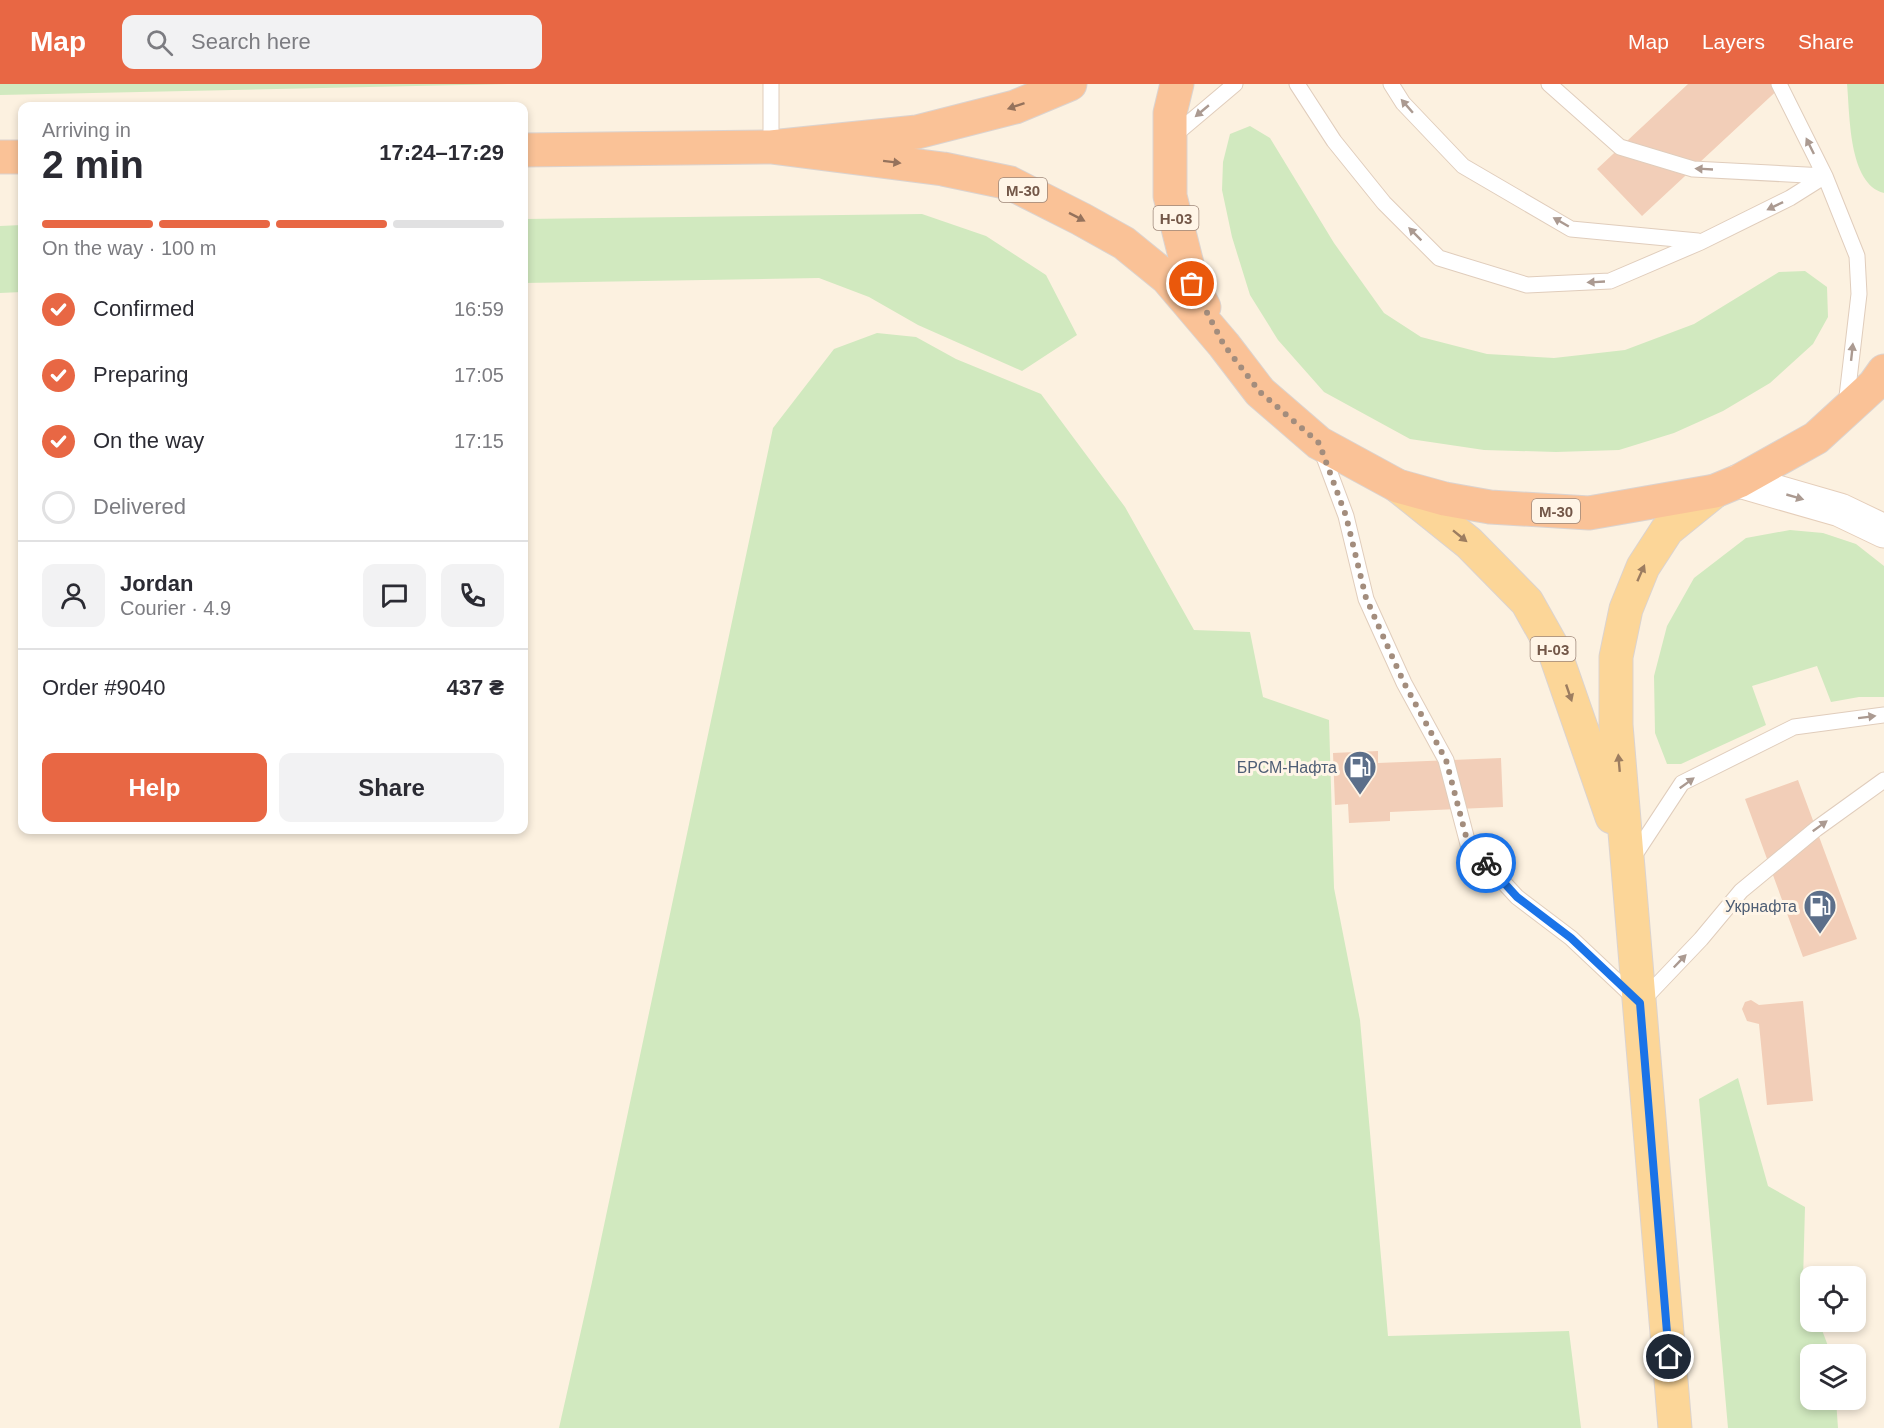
<!DOCTYPE html>
<meta charset="utf-8">
<style>
:root{--surface:#fff;--page:#f2f2f3;--text:#2b2b33;--muted:#7c7c81;--line:#e1e1e2;--accent:#e86744}
body{margin:0;font-family:Helvetica,sans-serif;background:var(--page);color:var(--text);height:100vh;display:flex;flex-direction:column;font-size:22px;white-space:nowrap}
*{box-sizing:border-box;margin:0}
p{font-size:20px;color:var(--muted)}
.icon{flex:none;width:33px;height:33px;fill:none;stroke:currentColor;stroke-width:2;stroke-linecap:round;stroke-linejoin:round}
.map{position:relative;flex:1;overflow:hidden}
.side{position:absolute;left:18px;top:18px;width:510px;height:732px;display:flex;flex-direction:column;background:var(--surface);border-radius:12px;box-shadow:0 3px 9px #0003}
.side>*{flex:none}
.buttons{position:absolute;left:1800px;top:1182px;display:grid;gap:12px}
.buttons a{display:grid;place-items:center;width:66px;height:66px;border-radius:12px;background:var(--surface);box-shadow:0 3px 9px #0003;font-size:30px}
.pin{position:absolute;display:grid;place-items:center;width:51px;height:51px;color:#fff;margin:-26px;border:3px solid #fff;border-radius:50%;box-shadow:0 2px 6px #0007}
.courier{position:absolute;display:grid;place-items:center;width:60px;height:60px;margin:-30px;border:4px solid #1a73e8;border-radius:50%;background:#fff;color:#222;box-shadow:0 2px 8px #0007}
.summary em{font-style:normal;font-weight:800}
.summary div{display:flex;flex-direction:column-reverse}
.summary{display:flex;align-items:center;justify-content:space-between;height:102px;padding:0 24px}
h1{font-size:39px;font-weight:800;line-height:45px}
.bar{display:grid;grid-template-columns:repeat(4,1fr);gap:9px 6px;align-content:center;height:72px;padding:0 24px}
.bar i{height:8px;border-radius:4px;background:var(--line)}
.bar .selected{background:var(--accent)}
.bar p{grid-column:span 4}
.line{display:flex;align-items:center;gap:15px;padding:0 24px;border-top:2px solid var(--line)}
.line div{flex:1}
.round{display:grid;place-items:center;flex:none;width:63px;height:63px;border-radius:12px;background:var(--page)}
ol{padding:0 24px;list-style:none}
li{display:flex;align-items:center;gap:18px;height:66px}
li p{margin-inline-start:auto}
li .icon{padding:6px;border-radius:50%;background:var(--accent);color:#fff;stroke-width:4}
li:last-child{color:var(--muted)}
li i{width:33px;height:33px;border:3px solid var(--line);border-radius:50%}
.primary-button{display:flex;gap:12px;margin-top:auto;padding:12px 24px}
.primary-button a{flex:1;height:69px;border-radius:12px;background:var(--accent);color:#fff;font-size:24px;font-weight:800;line-height:69px;text-align:center}
.primary-button a+a{background:var(--page);color:var(--text)}
header{display:flex;align-items:center;gap:36px;box-sizing:border-box;height:84px;padding:0 30px;background:var(--accent);color:#fff}
header strong{font-size:28px}
nav{display:flex;gap:33px;margin-inline-start:auto;font-size:21px}
.search{width:420px;height:54px;background:var(--page);display:flex;align-items:center;gap:15px;box-sizing:border-box;padding:0 21px;border-radius:12px;color:var(--muted);font-size:22px}
.map>svg:first-child{display:block}
.green{fill:#d1e9bf}
.building{fill:#f2ceb8}
.lines{fill:none;stroke-linecap:round;stroke-linejoin:round}
.service-casing{stroke:#e0cdbc;stroke-width:17}
.secondary-casing{stroke:#e5ceba;stroke-width:35}
.primary-casing{stroke:#dbd3cf;stroke-width:35}
.trunk-casing{stroke:#dbd3cf;stroke-width:35}
.service{stroke:#fff;stroke-width:15}
.secondary{stroke:#fff;stroke-width:33}
.primary{stroke:#fcd698;stroke-width:33}
.trunk{stroke:#fac297;stroke-width:33}
.oneway{fill:#95725c}
.oneway2{fill:#ab9a91}
.oneway3{fill:#9c7d60}
.done{stroke:#a38d7d;stroke-width:6;stroke-dasharray:0 10.8}
.route{stroke:#1a73e8;stroke-width:8}
.labels{text-anchor:middle;dominant-baseline:central;stroke-width:6;stroke-linejoin:round;paint-order:stroke}
.shield{fill:#fff5e7;stroke:#9d8678;stroke-width:1.5}
.shield-label{font-size:15px;font-weight:bold;fill:#735748}
.service-label{font-size:16px;fill:#4e5e75;stroke:#fff5e7;text-anchor:end}
</style>
<header>
<strong>Map</strong>
<div class="search"><svg class="icon" aria-label="search" viewBox="0 0 24 24"><circle cx="10" cy="10" r="6"/><path d="M15 15l6 6"/></svg>Search here</div>
<nav><a>Map</a><a>Layers</a><a>Share</a></nav>
</header>
<div class="map">
<svg width="1884" height="1344" viewBox="0 0 1884 1344">
<rect width="100%" height="100%" fill="#fcf1e0"/>
<path class="green" d="M0 0H508L0 11Z
M1847 0H1884V109C1848 100 1850 29 1847 0Z
M1250 42 1270 54 1334 159 1384 229 1421 253 1487 270 1554 274 1625 266 1694 240 1779 188 1805 187 1827 203 1828 233 1813 260 1770 299 1723 327 1674 349 1619 366 1556 368 1484 366 1410 355 1324 308 1278 256 1250 211 1232 153 1222 106 1223 78 1230 50Z
M922 130 986 152 1046 191 1077 251 1022 287 918 241 869 213 819 194 524 199V135Z
M22 141V208L0 209V142Z
M877 249 916 253 956 275 1041 310 1125 423 1194 546 1250 548 1263 613 1329 636 1334 804 1360 936 1388 1252 1569 1247 1581 1344H559L592 1198 773 344 834 265Z
M1790 446 1823 449 1856 460 1884 482V613H1859L1831 618 1817 582 1752 602 1766 641 1681 680H1667L1655 649 1654 592 1667 542 1694 494 1746 454Z
M1738 994 1768 1102 1805 1123 1803 1197 1810 1217V1238H1819L1831 1270H1810V1316H1836L1838 1344H1728L1699 1015Z"/>
<path class="building" d="M1688 0H1784L1642 132 1597 85Z
M1378 667V679L1501 674 1503 723 1390 728V737L1349 739 1348 720 1335 721 1333 669Z
M1798 696 1857 855 1803 873 1745 715Z
M1751 916 1759 921 1803 917 1813 1017 1767 1021 1759 940 1747 937 1742 925 1745 918Z"/>
<g class="lines">
<g class="service-casing">
<path id="service" d="M771 0V63
M1297 0 1334 57 1384 119 1439 174 1527 201 1610 197 1701 158 1790 114 1825 92
M1391 0 1403 19 1463 82 1571 145 1698 157
M1549 0 1620 63 1693 85 1825 92
M1779 0 1825 92 1857 172 1859 210 1846 321
M1171 54 1235 0
M1321 365 1346 432 1366 515 1404 599 1446 676 1468 760 1517 813 1571 854 1640 919 1701 855 1741 807 1816 745 1884 696
M1632 775 1682 699 1794 643 1884 631"/>
</g>
<g class="secondary-casing">
<path id="secondary" d="M1739 397 1840 426 1884 447"/>
</g>
<g class="primary-casing">
<path id="primary" d="M1398 402 1469 459 1527 518 1554 566 1612 733
M1675 1344 1616 641V573L1626 525 1643 483 1667 446 1715 407"/>
</g>
<g class="trunk-casing">
<path id="trunk" d="M1177 0 1170 29V112L1192 200 1204 223
M771 63 943 85 1010 99 1081 135 1124 159 1167 194 1224 261 1260 308 1319 359 1398 402 1445 415 1490 423 1589 429 1715 407 1739 397 1816 354 1874 301 1884 287
M524 66 771 63 917 48 1015 23 1070 0
M0 73H22"/>
</g>
<use href="#service" class="service"/>
<use href="#secondary" class="secondary"/>
<use href="#primary" class="primary"/>
<use href="#trunk" class="trunk"/>
</g>
<defs><path id="oneway-solid" d="M-6-.8H1V-3.2L6.5 0L1 3.2V.8H-6Z" transform="scale(1.5)"/></defs>
<g class="oneway">
<use href="#oneway-solid" transform="translate(1016 22) rotate(161)"/>
<use href="#oneway-solid" transform="translate(892 78) rotate(7)"/>
<use href="#oneway-solid" transform="translate(1077 133) rotate(27)"/>
</g>
<g class="oneway2">
<use href="#oneway-solid" transform="translate(1407 22) rotate(-131)"/>
<use href="#oneway-solid" transform="translate(1202 27) rotate(140)"/>
<use href="#oneway-solid" transform="translate(1810 62) rotate(-116)"/>
<use href="#oneway-solid" transform="translate(1704 85) rotate(-177)"/>
<use href="#oneway-solid" transform="translate(1775 122) rotate(154)"/>
<use href="#oneway-solid" transform="translate(1561 138) rotate(-150)"/>
<use href="#oneway-solid" transform="translate(1415 150) rotate(-135)"/>
<use href="#oneway-solid" transform="translate(1596 198) rotate(177)"/>
<use href="#oneway-solid" transform="translate(1852 268) rotate(-84)"/>
<use href="#oneway-solid" transform="translate(1795 413) rotate(16)"/>
<use href="#oneway-solid" transform="translate(1867 633) rotate(-7)"/>
<use href="#oneway-solid" transform="translate(1687 699) rotate(-36)"/>
<use href="#oneway-solid" transform="translate(1820 742) rotate(-36)"/>
<use href="#oneway-solid" transform="translate(1680 877) rotate(-46)"/>
</g>
<g class="oneway3">
<use href="#oneway-solid" transform="translate(1460 452) rotate(39)"/>
<use href="#oneway-solid" transform="translate(1641 489) rotate(-66)"/>
<use href="#oneway-solid" transform="translate(1569 609) rotate(71)"/>
<use href="#oneway-solid" transform="translate(1619 679) rotate(-95)"/>
</g>
<g class="lines">
<path class="done" d="M1192 200 1224 261 1260 308 1319 359 1346 432 1366 514 1404 599 1446 676 1468 760 1486 779"/>
<path class="route" d="M1486 779 1517 813 1571 854 1640 919 1669 1273"/>
</g>
<defs>
<g id="fuel-pin" transform="scale(1.725)"><path d="M0 17L-7.5 6A9.5 9.5 0 1 1 7.5 6Z" fill="#5c6f8a" stroke="#fff5e7"/><path d="M-5.5-6h7V0h2V4h1.3V-2.5L3-4.5l.8-.8L6-3V5H2.5V1h-1V6h-7ZM-4.2-4.7v3.2H.2V-4.7Z" fill="#fff"/></g>
</defs>
<g fill-rule="evenodd">
<use href="#fuel-pin" x="1360" y="683"/>
<use href="#fuel-pin" x="1820" y="822"/>
</g>
<g class="labels">
<g class="shield">
<rect x="999" y="94" width="48" height="24" rx="4.5"/>
<rect x="1153.5" y="122" width="45" height="24" rx="4.5"/>
<rect x="1532" y="415" width="48" height="24" rx="4.5"/>
<rect x="1530.5" y="553" width="45" height="24" rx="4.5"/>
</g>
<g class="shield-label">
<text x="1023" y="106">М-30</text>
<text x="1176" y="134">Н-03</text>
<text x="1556" y="427">М-30</text>
<text x="1553" y="565">Н-03</text>
</g>
<g class="service-label">
<text x="1337" y="683">БРСМ-Нафта</text>
<text x="1797" y="822">Укрнафта</text>
</g>
</g>
</svg>
<div class="buttons">
<a><svg class="icon" aria-label="locate" viewBox="0 0 24 24"><circle cx="12" cy="12" r="6"/><path d="M12 2v4M12 18v4M2 12h4M18 12h4"/></svg></a>
<a><svg class="icon" aria-label="layers" viewBox="0 0 24 24"><path d="M12 4l9 5-9 5-9-5zM3 14l9 5 9-5"/></svg></a>
</div>
<div class="pin" style="left:1192px;top:200px;background:#ea580c"><svg class="icon" aria-label="bag" viewBox="0 0 24 24"><path d="M5 8h14l-1 12H6zM9 8a3 3 0 0 1 6 0"/></svg></div>
<div class="pin" style="left:1669px;top:1273px;background:#1f2937"><svg class="icon" aria-label="home" viewBox="0 0 24 24"><path d="M3 11l9-7 9 7M6 9v11h12V9"/></svg></div>
<div class="courier" style="left:1486px;top:779px"><svg class="icon" aria-label="bike" viewBox="0 0 24 24"><circle cx="6" cy="16" r="4"/><circle cx="18" cy="16" r="4"/><path d="M6 16l4-8h5l3 8M10 8l3 8H6M13 5h3"/></svg></div>
<section class="side">
<div class="summary"><div><h1>2 min</h1><p>Arriving in</p></div><em>17:24–17:29</em></div>
<div class="bar"><i class="selected"></i><i class="selected"></i><i class="selected"></i><i></i><p>On the way · 100 m</p></div>
<ol>
<li><svg class="icon" aria-label="check" viewBox="0 0 24 24"><path d="M5 12l5 5 9-10"/></svg>Confirmed<p>16:59</p></li>
<li><svg class="icon" aria-label="check" viewBox="0 0 24 24"><path d="M5 12l5 5 9-10"/></svg>Preparing<p>17:05</p></li>
<li><svg class="icon" aria-label="check" viewBox="0 0 24 24"><path d="M5 12l5 5 9-10"/></svg>On the way<p>17:15</p></li>
<li><i></i>Delivered</li>
</ol>
<div class="line" style="height:108px"><a class="round"><svg class="icon" aria-label="person" viewBox="0 0 24 24"><circle cx="12" cy="8" r="4"/><path d="M4 21q1-7 8-7t8 7"/></svg></a><div><b>Jordan</b><p>Courier · 4.9</p></div><a class="round"><svg class="icon" aria-label="chat" viewBox="0 0 24 24"><path d="M4 5h16v11H9l-5 4z"/></svg></a><a class="round"><svg class="icon" aria-label="phone" viewBox="0 0 24 24"><path d="M5 4h4l2 5-3 2q2 4 5 5l2-3 5 2v4C11 20 4 13 5 4z"/></svg></a></div>
<div class="line" style="height:78px"><div>Order #9040</div><b>437 ₴</b></div>
<div class="primary-button"><a>Help</a><a>Share</a></div>
</section>
</div>
